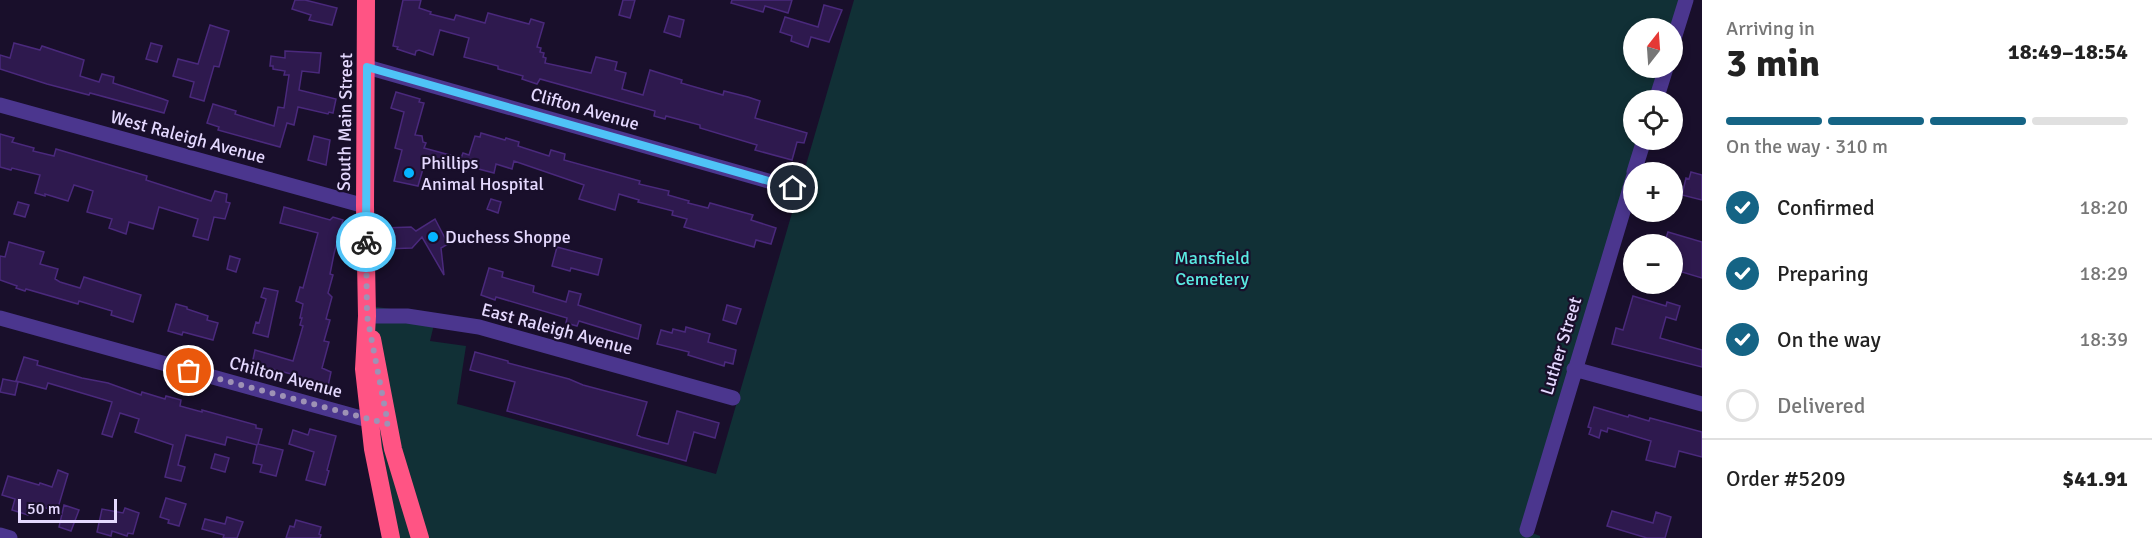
<!DOCTYPE html>
<meta charset="utf-8">
<style>
:root{--surface:#fff;--page:#f2f2f2;--text:#222;--muted:#767676;--line:#e0e0e0;--accent:#156485}
body{margin:0;font-family:Signika,sans-serif;background:var(--page);color:var(--text);height:100vh;display:flex;flex-direction:column;font-size:22px;white-space:nowrap}
*{box-sizing:border-box;margin:0}
p{font-size:20px;color:var(--muted)}
.icon{flex:none;width:33px;height:33px;fill:none;stroke:currentColor;stroke-width:2;stroke-linecap:round;stroke-linejoin:round}
.map{position:relative;flex:1;overflow:hidden}
.panel{display:flex;flex-direction:column;background:var(--surface);width:450px}
.panel>*{flex:none}
.needle{width:39px;rotate:17deg}
.fabs{position:absolute;left:1623px;top:18px;display:grid;gap:12px}
.fabs a{display:grid;place-items:center;width:60px;height:60px;border-radius:50%;background:var(--surface);box-shadow:0 3px 9px #0003;font-size:30px}
.scale{position:absolute;left:18px;bottom:15px;width:99px;box-sizing:border-box;padding-left:6px;border:3px solid #e5d9ff;border-top:0;font-size:16px;line-height:21px;white-space:nowrap;color:#e5d9ff;-webkit-text-stroke:4px #190f2b;paint-order:stroke}
.pin{position:absolute;display:grid;place-items:center;width:51px;height:51px;color:#fff;margin:-26px;border:3px solid #fff;border-radius:50%;box-shadow:0 2px 6px #0007}
.courier{position:absolute;display:grid;place-items:center;width:60px;height:60px;margin:-30px;border:4px solid #4fc3f7;border-radius:50%;background:#fff;color:#222;box-shadow:0 2px 8px #0007}
.head em{font-style:normal;font-weight:800}
.head div{display:flex;flex-direction:column-reverse}
.head{display:flex;align-items:center;justify-content:space-between;height:102px;padding:0 24px}
h1{font-size:39px;font-weight:800;line-height:45px}
.bar{display:grid;grid-template-columns:repeat(4,1fr);gap:9px 6px;align-content:center;height:72px;padding:0 24px}
.bar i{height:8px;border-radius:4px;background:var(--line)}
.bar .active{background:var(--accent)}
.bar p{grid-column:span 4}
.line{display:flex;align-items:center;gap:15px;padding:0 24px;border-top:2px solid var(--line)}
.line div{flex:1}
ol{padding:0 24px;list-style:none}
li{display:flex;align-items:center;gap:18px;height:66px}
li p{margin-inline-start:auto}
li .icon{padding:6px;border-radius:50%;background:var(--accent);color:#fff;stroke-width:4}
li:last-child{color:var(--muted)}
li i{width:33px;height:33px;border:3px solid var(--line);border-radius:50%}
main{display:flex;flex:1;min-height:0}
.map>svg:first-child{display:block}
.green{fill:#113036}
.building{fill:#2e194e;stroke:#4a297c;stroke-width:1.5}
.lines{fill:none;stroke-linecap:round;stroke-linejoin:round}
.minor{stroke:#4b368e;stroke-width:15}
.highway{stroke:#ff5484;stroke-width:18}
.done{stroke:#9e92b5;stroke-width:6;stroke-dasharray:0 10.8}
.route{stroke:#4fc3f7;stroke-width:8}
.poi-dot{fill:#05b5ff;stroke:#190f2b;stroke-width:2}
.labels{text-anchor:middle;dominant-baseline:central;stroke-width:4.5;stroke-linejoin:round;paint-order:stroke}
.street-label{font-size:18px;fill:#e5d9ff;stroke:#190f2b}
.poi-label{font-size:18px;fill:#e5d9ff;stroke:#190f2b;text-anchor:start}
.park-label{font-size:18px;fill:#5aeae2;stroke:#190f2b}
</style>
<main>
<div class="map">
<svg width="1702" height="538" viewBox="0 0 1702 538">
<rect width="100%" height="100%" fill="#190f2b"/>
<path class="green" d="M854 0H1687L1672 28H1634V68H1665L1655 100H1634V140H1643L1527 531 1540 536V538H382L364 444 358 374V304L436 316 430 341 466 346 457 404 716 474Z"/>
<path class="building" d="M295 0H305L337 8 332 25 309 20 311 15 292 9Z
M403 0H421L419 8 431 12 430 14 454 20 456 15 485 23 488 13 529 24 531 19 544 23 537 47 541 48 540 52 544 53 543 57 546 58 545 63 591 73 596 57 617 62 615 70 626 73 622 89 643 95 650 70 682 80 681 83 723 95 724 91 748 97 760 101 755 118 807 133 804 143 797 142 792 160 755 150 757 145 700 128V125L666 116 665 119 654 116 655 111 540 79 537 84 522 79 523 76 498 69V66L464 57 469 38 440 30 433 55 419 50 416 51 415 55 397 49 398 47 393 46Z
M623 0H635L630 18 619 15Z
M732 0H792L788 13 765 6 763 12 731 3Z
M824 5 842 10 829 42 811 37 808 47 791 41 792 36 780 32 785 17 818 27Z
M669 16 684 20 680 37 664 32Z
M210 25 229 31 219 67 214 66 204 101 190 97 194 82 173 76 178 59 198 64Z
M14 43 40 50 42 46 84 60 80 76 99 82 102 74 114 77 113 83 163 99 168 101 164 113 90 93 89 95 47 84 0 69V55L10 58Z
M151 43 162 46 157 62 146 59Z
M285 51 321 53 319 73 302 71 299 90 336 99 333 113 329 112 328 114 298 107 294 125 287 123 280 147 218 130 219 127 207 123 213 104 236 111 235 114 274 126 278 107 284 108 289 75H284L285 71 273 69V66H270L271 56 285 58Z
M396 92 420 99 419 102 424 103 415 135 422 136 423 142 426 143 424 148 461 158 463 153 469 155 475 136 480 137 481 133 505 140 506 138 519 142 518 146 549 156 551 150 565 154 564 160 640 181 639 184 669 191 668 195 689 201 688 203 708 208 710 203 753 215 751 220 776 228 771 244 756 240 754 247 684 227 687 219 672 215 673 211 638 202 639 200 619 194 615 210 579 199 584 185 514 161 512 169 496 164 494 173 467 166 466 171 441 163 440 166 425 162 418 186 394 181 402 150 395 148 404 112 391 108Z
M0 134 14 138 12 142 34 148 33 151 54 156 56 149 147 176 146 180 211 201 215 191 227 194 226 202 230 203 225 219 214 217 208 240 193 236 198 219 159 207 153 229 129 222 126 234 109 228 112 219 87 212 93 191 74 185 68 201 45 194V196L35 193 40 175 12 168 11 170 0 167Z
M314 136 330 140 326 165 308 160Z
M1691 172 1702 175V200L1682 195 1686 178 1689 179Z
M491 199 501 202 498 213 487 209Z
M18 202 29 205 25 217 14 214Z
M284 207 330 220 333 217 343 220 334 254 330 274 333 275 328 293 332 297 326 319 330 320 324 341 329 342 322 368 331 372 328 386 303 380 299 378V376L268 368 266 373 251 369 255 350 293 361 303 326 300 325 302 318H300L303 304 296 301 300 287 303 288 318 233 280 223Z
M435 219 448 244 441 248 444 275 422 237 412 248 384 249V228L411 227 416 231Z
M1668 232 1702 242V278L1672 269V244H1664Z
M9 242 44 252 40 264 58 269 55 279 60 282 80 288 84 277 141 295 133 322 111 315 112 311 79 301 78 304 26 289 25 291 16 288 17 286 0 280V256L5 257Z
M557 247 602 259 598 275 571 268 570 271 552 266Z
M230 256 240 259 236 272 227 269Z
M489 268 503 272 502 277 534 286 533 292 566 302 569 291 581 294 578 305 641 325 638 339 579 321 577 326 566 323 567 318 496 297 495 300 481 295Z
M264 288 278 291 268 337 253 333 256 322 259 323 266 299 261 297Z
M1633 296 1666 306 1667 302 1680 306 1676 320 1666 317 1660 338 1702 350V367L1612 344 1616 328 1623 330Z
M176 304 187 307V309L208 316 207 320 218 323 213 340 183 332 182 335 168 331Z
M727 305 741 309 736 324 723 320Z
M686 327 710 334 708 342 736 350 733 364 725 362 724 366 688 355 689 352 657 344 661 330 672 333 673 329 685 332Z
M475 352 508 361V363L569 379 583 385 647 402 637 435 641 437 668 444 677 411 719 423 715 438 694 432 686 461 507 411 515 382 470 370Z
M24 357 38 361 37 365 82 378 108 383 141 395 142 392 165 399 166 396 181 400 180 406 202 412V410L256 425V428L262 429 258 444 283 450 276 476 260 472 262 465 253 463 257 445 227 437 225 445 186 435 178 465 185 467 181 481 165 477 173 445 135 432 139 419 120 413 112 437 102 434 112 402 48 383 46 389 16 381Z
M3 379 18 382 15 395 0 392Z
M1594 407 1628 417 1629 415 1649 421 1650 418 1702 432V457L1679 451 1675 467 1646 460 1651 441 1608 428 1607 432 1601 430 1599 438 1589 434 1591 428 1588 427Z
M310 429 336 436 327 470 329 471 325 485 306 480 314 452 289 444 293 430 308 435Z
M215 454 229 458 225 472 211 468Z
M58 470 68 474 57 511 31 504 28 515 25 514 12 510 15 499 2 495 8 476 39 485 40 483 52 487Z
M166 498 186 504 179 526 168 523 169 520 160 517Z
M64 505 79 510 71 531 59 527Z
M125 508 139 513 133 534 128 533 127 536 112 531 111 536 97 532 102 509 123 513Z
M1612 511 1653 523 1656 512 1671 517 1665 538H1647L1607 526Z
M227 517 243 522 237 538H223L224 535 202 529 205 519 225 524Z
M296 520 321 527 319 534 321 535 320 538H286L290 526 294 527Z"/>
<g class="lines">
<path class="minor" d="M1672 45 1686 0
M367 67 793 188
M1656 100 1666 68
M0 105 365 206
M1634 172 1644 140
M367 316H407L479 327 733 398
M0 318 379 423
M1574 369 1702 404
M1527 530 1634 175
M0 535 10 538"/>
<path class="highway" d="M366 0 365 206 367 316 364 369 373 449 391 538
M372 339 393 449 420 538"/>
</g>
<g class="lines">
<path class="done" d="M189 371 388 424 367 316 366 242"/>
<path class="route" d="M366 242 367 67 793 188"/>
</g>
<g class="poi-dot">
<circle cx="409" cy="173" r="6"/>
<circle cx="433" cy="237" r="6"/>
</g>
<g class="labels">
<g class="street-label">
<text transform="translate(585 109) rotate(16)">Clifton Avenue</text>
<text transform="translate(345 122) rotate(-89)">South Main Street</text>
<text transform="translate(188 137) rotate(15)">West Raleigh Avenue</text>
<text transform="translate(557 329) rotate(15)">East Raleigh Avenue</text>
<text transform="translate(1561 346) rotate(-73)">Luther Street</text>
<text transform="translate(286 377) rotate(15)">Chilton Avenue</text>
</g>
<g class="poi-label">
<text x="421" y="163">Phillips<tspan x="421" dy="21">Animal Hospital</tspan></text>
<text x="445" y="237">Duchess Shoppe</text>
</g>
<g class="park-label">
<text x="1212" y="258">Mansfield<tspan x="1212" dy="21">Cemetery</tspan></text>
</g>
</g>
</svg>
<div class="fabs">
<a><svg class="needle" viewBox="-14 -14 28 28"><path d="M0-13l5 13h-10z" fill="#e53935"/><path d="M0 13l5-13h-10z" fill="#767676"/></svg></a>
<a><svg class="icon" aria-label="locate" viewBox="0 0 24 24"><circle cx="12" cy="12" r="6"/><path d="M12 2v4M12 18v4M2 12h4M18 12h4"/></svg></a>
<a>+</a>
<a>−</a>
</div>
<div class="scale">50 m</div>
<div class="pin" style="left:189px;top:371px;background:#ea580c"><svg class="icon" aria-label="bag" viewBox="0 0 24 24"><path d="M5 8h14l-1 12H6zM9 8a3 3 0 0 1 6 0"/></svg></div>
<div class="pin" style="left:793px;top:188px;background:#1f2937"><svg class="icon" aria-label="home" viewBox="0 0 24 24"><path d="M3 11l9-7 9 7M6 9v11h12V9"/></svg></div>
<div class="courier" style="left:366px;top:242px"><svg class="icon" aria-label="bike" viewBox="0 0 24 24"><circle cx="6" cy="16" r="4"/><circle cx="18" cy="16" r="4"/><path d="M6 16l4-8h5l3 8M10 8l3 8H6M13 5h3"/></svg></div>
</div>
<section class="panel">
<div class="head"><div><h1>3 min</h1><p>Arriving in</p></div><em>18:49–18:54</em></div>
<div class="bar"><i class="active"></i><i class="active"></i><i class="active"></i><i></i><p>On the way · 310 m</p></div>
<ol>
<li><svg class="icon" aria-label="check" viewBox="0 0 24 24"><path d="M5 12l5 5 9-10"/></svg>Confirmed<p>18:20</p></li>
<li><svg class="icon" aria-label="check" viewBox="0 0 24 24"><path d="M5 12l5 5 9-10"/></svg>Preparing<p>18:29</p></li>
<li><svg class="icon" aria-label="check" viewBox="0 0 24 24"><path d="M5 12l5 5 9-10"/></svg>On the way<p>18:39</p></li>
<li><i></i>Delivered</li>
</ol>
<div class="line" style="height:78px"><div>Order #5209</div><b>$41.91</b></div>
</section>
</main>
